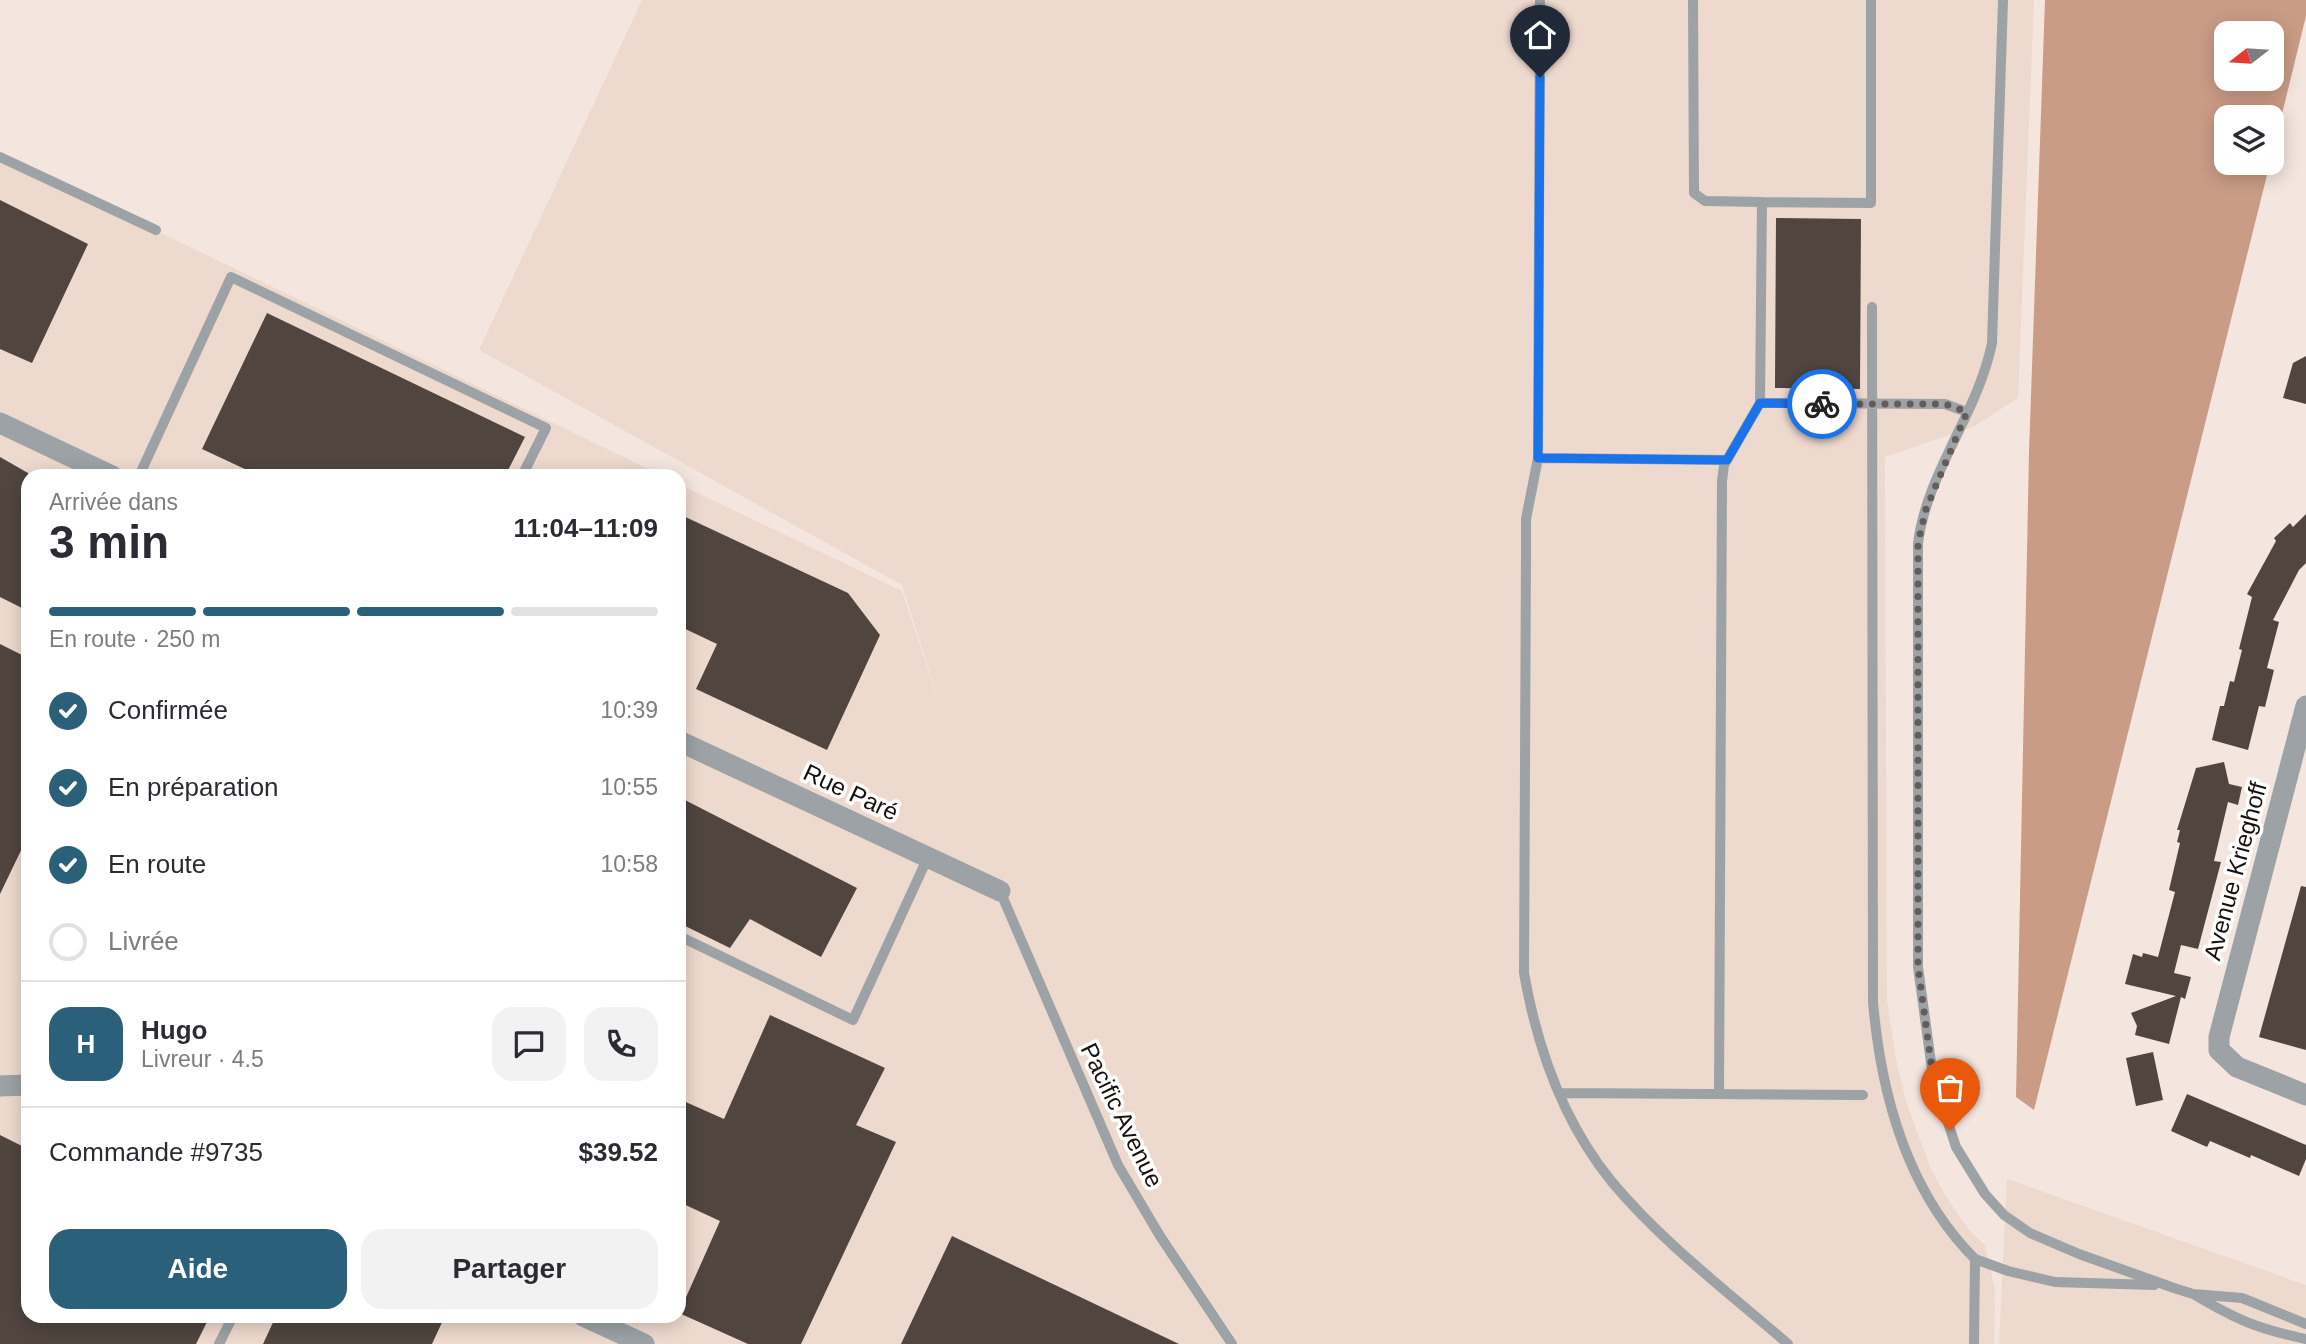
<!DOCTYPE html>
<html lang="fr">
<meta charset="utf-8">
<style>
:root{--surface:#fff;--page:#f2f2f3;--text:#2b2b33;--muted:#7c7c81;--line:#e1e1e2;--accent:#2b607b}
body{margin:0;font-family:Helvetica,sans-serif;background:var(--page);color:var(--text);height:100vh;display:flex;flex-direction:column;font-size:26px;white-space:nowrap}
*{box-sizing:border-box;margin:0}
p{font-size:23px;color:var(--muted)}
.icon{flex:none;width:38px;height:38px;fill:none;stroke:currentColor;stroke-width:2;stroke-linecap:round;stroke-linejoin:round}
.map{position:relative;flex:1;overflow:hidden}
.details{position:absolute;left:21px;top:469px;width:665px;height:854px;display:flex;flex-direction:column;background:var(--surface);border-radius:21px;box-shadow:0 4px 18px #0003}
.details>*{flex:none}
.needle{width:46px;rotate:253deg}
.controls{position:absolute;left:2214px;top:21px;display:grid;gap:14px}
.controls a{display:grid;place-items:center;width:70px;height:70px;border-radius:14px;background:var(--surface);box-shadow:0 4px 18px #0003;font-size:35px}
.pin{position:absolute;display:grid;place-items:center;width:60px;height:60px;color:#fff;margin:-72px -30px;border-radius:50% 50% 50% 0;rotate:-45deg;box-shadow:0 0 7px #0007}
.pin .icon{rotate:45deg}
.courier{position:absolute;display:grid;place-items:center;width:70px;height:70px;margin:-35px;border:5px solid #1a73e8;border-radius:50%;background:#fff;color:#222;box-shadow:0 2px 9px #0007}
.overview em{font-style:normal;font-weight:700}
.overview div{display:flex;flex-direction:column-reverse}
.overview{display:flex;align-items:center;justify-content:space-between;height:119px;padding:0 28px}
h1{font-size:46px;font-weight:700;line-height:52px}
.bar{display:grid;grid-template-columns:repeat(4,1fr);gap:10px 7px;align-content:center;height:84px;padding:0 28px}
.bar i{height:9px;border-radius:5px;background:var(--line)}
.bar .on{background:var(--accent)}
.bar p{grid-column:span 4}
.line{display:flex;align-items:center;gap:18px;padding:0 28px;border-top:2px solid var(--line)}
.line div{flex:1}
.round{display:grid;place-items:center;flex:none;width:74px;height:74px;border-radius:21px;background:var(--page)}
ol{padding:0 28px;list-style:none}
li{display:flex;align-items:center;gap:21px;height:77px}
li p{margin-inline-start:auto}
li .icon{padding:7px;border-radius:50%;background:var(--accent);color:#fff;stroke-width:4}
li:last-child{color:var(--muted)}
li i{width:38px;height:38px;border:4px solid var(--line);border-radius:50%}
.button{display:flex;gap:14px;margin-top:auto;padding:14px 28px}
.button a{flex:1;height:80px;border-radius:21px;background:var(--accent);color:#fff;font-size:28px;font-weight:700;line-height:80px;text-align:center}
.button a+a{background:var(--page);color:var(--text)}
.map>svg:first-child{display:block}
.built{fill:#eed9ce}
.forest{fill:#ca9c86;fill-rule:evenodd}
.building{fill:#50453f}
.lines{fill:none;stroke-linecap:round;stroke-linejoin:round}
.service{stroke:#9ca2a5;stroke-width:10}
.minor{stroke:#9ca2a5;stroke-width:21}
.done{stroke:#645c58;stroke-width:7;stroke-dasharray:0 12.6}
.route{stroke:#1a73e8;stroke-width:9}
.labels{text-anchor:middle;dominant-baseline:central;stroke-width:7;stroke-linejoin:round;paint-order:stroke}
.street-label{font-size:24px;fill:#16110f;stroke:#fff}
</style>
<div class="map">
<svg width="2306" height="1344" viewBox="0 0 2306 1344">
<rect width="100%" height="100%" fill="#f4e6df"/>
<path class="built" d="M642 0H2034L2018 398 1975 426 1885 457 1887 1000 1896 1059 1906 1101 1930 1167 1947 1198 1969 1230 1985 1245 1995 1290 1994 1344H0V155L663 476H28V1316H679V484L902 591 947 726 902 585 479 350Z
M2007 1179 2306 1285V1344H1999Z"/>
<path class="forest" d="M2045 0H2306V16L2272 155V117H2226V163H2270L2034 1110 2016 1097 2029 452ZM2226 33H2272V79H2226Z"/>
<path class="building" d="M0 200 88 244 32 363 0 349Z
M1776 218 1861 219 1860 389 1775 388Z
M267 313 525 437 505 476H260L202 449Z
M2306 356V404L2283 398 2293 363Z
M0 457 28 473V611L0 597Z
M679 514 848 593 880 635 827 750 696 689 717 644 679 626Z
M2306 514V563L2299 570 2273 620 2279 622 2267 668 2274 670 2265 707 2259 706 2248 750 2212 740 2220 706H2224L2230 681 2234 682 2242 650 2239 649 2252 597 2247 594 2276 541 2274 538 2290 523 2293 527Z
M0 644 28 658V836L0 894Z
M2224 762 2229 784 2242 787 2238 805 2228 802 2214 861 2221 862 2198 949 2181 945 2174 973 2191 977 2185 999 2181 997 2169 1044 2135 1035 2137 1026 2131 1013 2176 996 2125 984 2133 954 2142 957 2143 953 2158 957 2175 892 2169 890 2180 843 2177 842 2180 830H2177L2196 768Z
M679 797 857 888 821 957 750 919 730 948 679 923Z
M2301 886 2306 887V1050L2259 1037Z
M770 1015 885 1068 856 1125 896 1142 801 1344H748L679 1313 720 1221 679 1202V1099L724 1119Z
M2153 1052 2163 1100 2136 1106 2126 1058Z
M2187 1094 2306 1145V1159L2299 1176 2251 1155 2250 1158 2210 1141 2207 1147 2171 1131Z
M0 1135 28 1149V1316H210L196 1344H0Z
M952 1236 1179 1344H901Z
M276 1316H445L432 1344H263Z"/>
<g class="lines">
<path class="service" d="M1540 0 1538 458 1526 519V555L1524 973C1537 1047 1563 1122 1612 1182 1663 1243 1728 1292 1788 1344
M1693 0 1694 193 1705 201 1762 202 1760 403 1724 465 1722 481 1719 1094
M2003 0 1992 343C1978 413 1927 472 1918 543V967L1933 1077 1956 1147 1985 1194 2004 1215 2030 1233 2079 1254 2174 1288 2193 1294 2242 1298 2306 1324
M0 157 156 230
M1762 202 1871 203V0
M1872 307 1873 1002C1881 1095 1907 1191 1975 1259
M1760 403 1945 404 1967 412
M1538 458 1727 460
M139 476 231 277 546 428 522 476
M1000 891 1118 1165 1160 1236 1232 1344
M679 936 853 1020 928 857
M1560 1093 1863 1095
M2195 1295C2237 1320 2258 1329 2306 1339
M219 1344 233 1316
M1974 1344 1975 1259 2008 1271 2055 1282 2154 1285"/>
<path class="minor" d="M0 423 112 476
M2306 706 2219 1037V1050L2237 1067 2306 1095
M679 741 1000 891
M0 1086 28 1085
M583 1316 644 1344"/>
</g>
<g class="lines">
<path class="done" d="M1822 404H1945L1967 412 1926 509 1918 543V967L1933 1077 1950 1130"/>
<path class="route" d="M1540 77 1538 458 1727 460 1760 403 1822 404"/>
</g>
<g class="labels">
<g class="street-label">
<text transform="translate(851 792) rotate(25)">Rue Paré</text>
<text transform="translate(2235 871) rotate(-75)">Avenue Krieghoff</text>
<text transform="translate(1122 1115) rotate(64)">Pacific Avenue</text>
</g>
</g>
</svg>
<div class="controls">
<a><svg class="needle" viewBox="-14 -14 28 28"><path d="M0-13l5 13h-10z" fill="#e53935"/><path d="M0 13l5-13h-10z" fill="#7c7c81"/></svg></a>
<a><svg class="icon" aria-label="layers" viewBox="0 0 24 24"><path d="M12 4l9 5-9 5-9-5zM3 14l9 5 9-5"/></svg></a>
</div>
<div class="pin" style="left:1950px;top:1130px;background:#ea580c"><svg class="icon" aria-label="bag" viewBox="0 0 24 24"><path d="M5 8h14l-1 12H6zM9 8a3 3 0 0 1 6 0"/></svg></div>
<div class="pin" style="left:1540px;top:77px;background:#1f2937"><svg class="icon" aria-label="home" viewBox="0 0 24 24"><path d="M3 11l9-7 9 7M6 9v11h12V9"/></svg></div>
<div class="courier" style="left:1822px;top:404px"><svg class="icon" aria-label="bike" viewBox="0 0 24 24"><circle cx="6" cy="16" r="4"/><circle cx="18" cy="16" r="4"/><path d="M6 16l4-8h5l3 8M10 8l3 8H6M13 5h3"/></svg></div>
<section class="details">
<div class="overview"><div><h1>3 min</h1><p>Arrivée dans</p></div><em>11:04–11:09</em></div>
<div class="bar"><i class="on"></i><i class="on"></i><i class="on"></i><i></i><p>En route · 250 m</p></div>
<ol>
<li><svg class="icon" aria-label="check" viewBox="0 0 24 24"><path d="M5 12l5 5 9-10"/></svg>Confirmée<p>10:39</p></li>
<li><svg class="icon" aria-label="check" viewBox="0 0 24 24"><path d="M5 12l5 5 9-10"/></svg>En préparation<p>10:55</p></li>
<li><svg class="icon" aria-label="check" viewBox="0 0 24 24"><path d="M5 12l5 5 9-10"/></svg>En route<p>10:58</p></li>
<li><i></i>Livrée</li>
</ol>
<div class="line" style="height:126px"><b class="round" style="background:var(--accent);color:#fff">H</b><div><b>Hugo</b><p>Livreur · 4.5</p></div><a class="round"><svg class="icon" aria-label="chat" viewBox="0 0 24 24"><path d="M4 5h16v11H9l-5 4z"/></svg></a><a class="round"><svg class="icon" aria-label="phone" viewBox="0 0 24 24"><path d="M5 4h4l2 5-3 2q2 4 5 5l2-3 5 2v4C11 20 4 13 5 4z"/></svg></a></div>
<div class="line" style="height:91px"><div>Commande #9735</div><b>$39.52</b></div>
<div class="button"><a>Aide</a><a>Partager</a></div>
</section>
</div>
